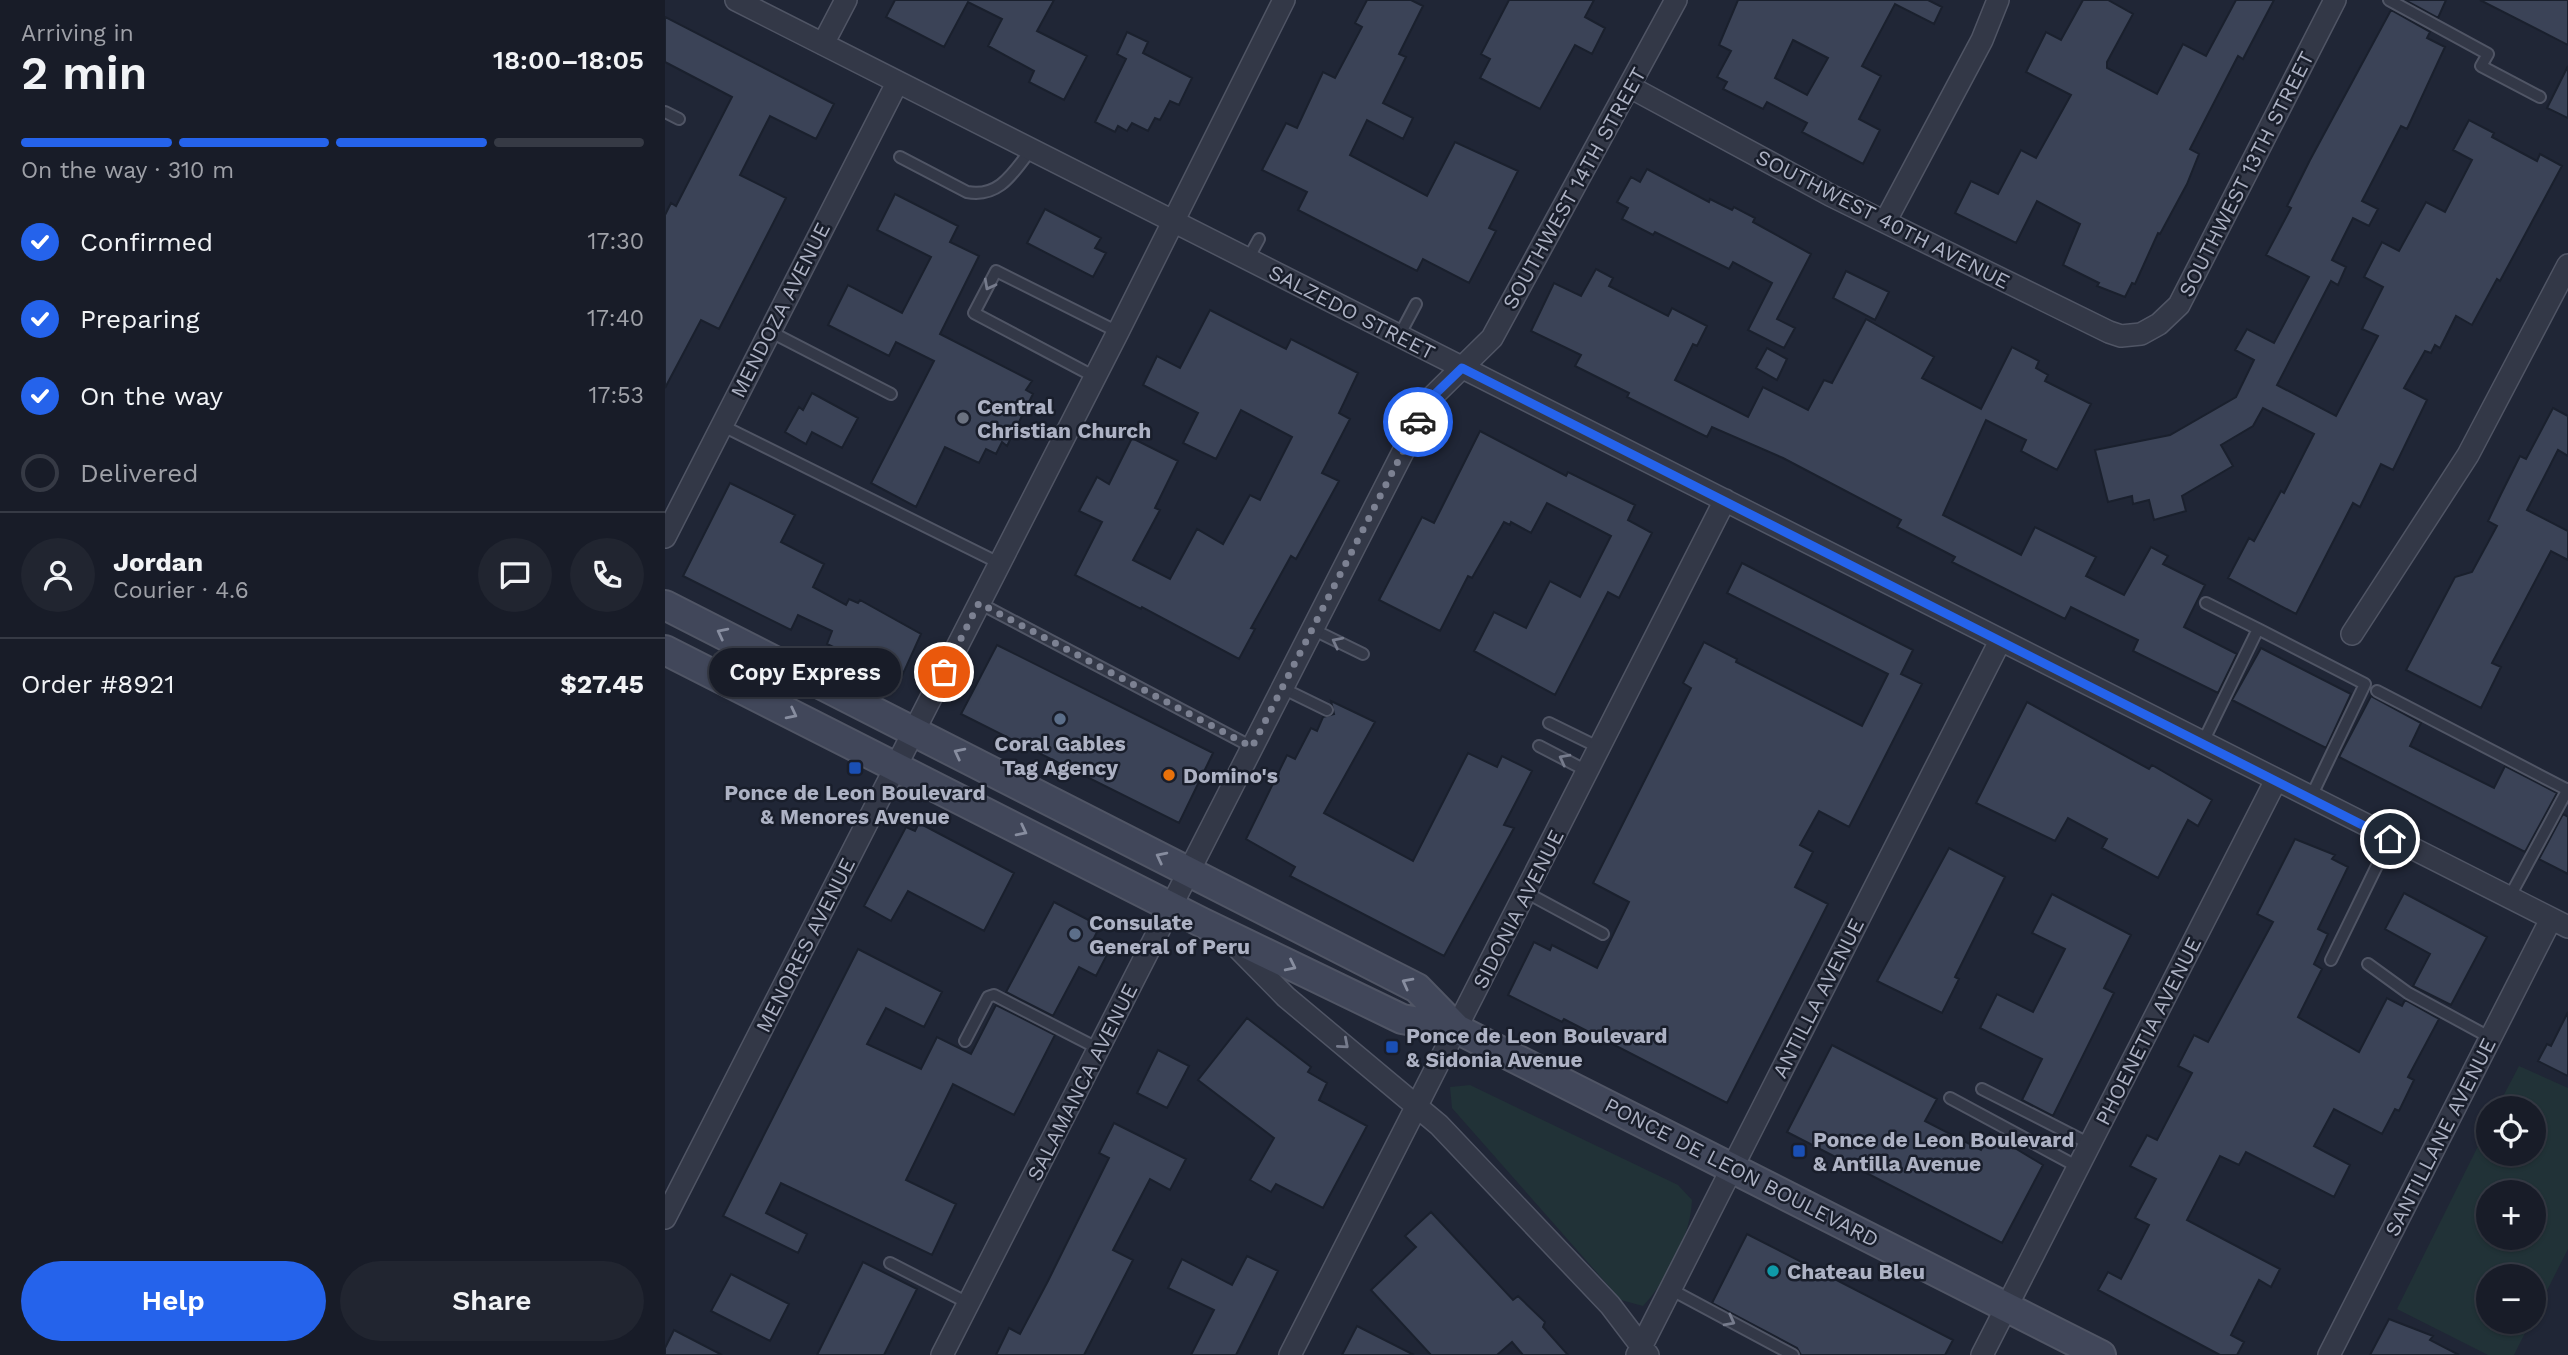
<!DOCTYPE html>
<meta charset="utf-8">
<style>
:root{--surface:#181c28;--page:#212530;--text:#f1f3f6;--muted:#9fa1a8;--line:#363a45;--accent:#2563eb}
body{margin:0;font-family:"Work Sans",sans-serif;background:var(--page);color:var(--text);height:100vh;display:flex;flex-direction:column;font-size:26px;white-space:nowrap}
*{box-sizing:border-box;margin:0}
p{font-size:23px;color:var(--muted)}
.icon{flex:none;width:38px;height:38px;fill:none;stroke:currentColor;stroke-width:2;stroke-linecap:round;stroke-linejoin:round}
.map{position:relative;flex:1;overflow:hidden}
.drawer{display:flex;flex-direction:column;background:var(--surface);width:665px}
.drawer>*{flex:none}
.fabs{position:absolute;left:1811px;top:1096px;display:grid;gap:14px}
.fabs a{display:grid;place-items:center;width:70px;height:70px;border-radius:50%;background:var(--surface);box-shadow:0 2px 5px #0004,0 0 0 2px var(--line);font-size:35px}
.pin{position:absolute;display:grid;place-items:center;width:60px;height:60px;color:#fff;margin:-30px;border:4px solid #fff;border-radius:50%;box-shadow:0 2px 7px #0007}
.courier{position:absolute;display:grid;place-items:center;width:70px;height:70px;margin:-35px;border:5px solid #2563eb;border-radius:50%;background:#fff;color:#222;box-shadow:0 2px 9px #0007}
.bubble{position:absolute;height:49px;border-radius:24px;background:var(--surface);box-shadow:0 2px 5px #0004,0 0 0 2px var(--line);font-size:23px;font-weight:600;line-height:49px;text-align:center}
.overview em{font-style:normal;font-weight:600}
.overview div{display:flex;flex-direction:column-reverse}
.overview{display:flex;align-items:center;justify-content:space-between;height:119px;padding:0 21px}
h1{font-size:46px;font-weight:600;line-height:52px}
.bar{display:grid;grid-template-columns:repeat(4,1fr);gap:10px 7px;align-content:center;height:84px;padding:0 21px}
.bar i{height:9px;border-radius:5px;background:var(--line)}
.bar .selected{background:var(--accent)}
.bar p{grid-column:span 4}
.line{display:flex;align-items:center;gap:18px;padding:0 21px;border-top:2px solid var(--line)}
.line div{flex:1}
.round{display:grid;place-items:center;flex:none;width:74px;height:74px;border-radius:37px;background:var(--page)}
ol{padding:0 21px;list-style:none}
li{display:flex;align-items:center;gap:21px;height:77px}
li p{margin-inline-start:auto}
li .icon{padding:7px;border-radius:50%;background:var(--accent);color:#fff;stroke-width:4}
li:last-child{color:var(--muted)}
li i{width:38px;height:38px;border:4px solid var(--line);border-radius:50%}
.cta{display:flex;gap:14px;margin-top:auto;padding:14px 21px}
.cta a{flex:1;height:80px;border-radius:42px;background:var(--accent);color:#fff;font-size:28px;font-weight:600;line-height:80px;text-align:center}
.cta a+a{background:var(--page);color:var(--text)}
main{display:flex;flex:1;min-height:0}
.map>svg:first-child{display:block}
.green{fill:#213237;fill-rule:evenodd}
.building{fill:#3b4357;stroke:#1a202d;stroke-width:2;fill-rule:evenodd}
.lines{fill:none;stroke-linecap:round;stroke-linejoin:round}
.lane-casing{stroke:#505565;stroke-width:14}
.street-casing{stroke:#505565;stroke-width:24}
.secondary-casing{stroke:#505565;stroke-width:32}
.lane{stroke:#333847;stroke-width:10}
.street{stroke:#333847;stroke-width:21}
.secondary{stroke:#41475a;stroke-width:28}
.oneway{stroke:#767b8c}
.oneway2{stroke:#878d9f}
.done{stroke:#7c8192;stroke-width:7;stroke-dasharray:0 12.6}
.route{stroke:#2563eb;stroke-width:9}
.worship-dot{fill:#6b7280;stroke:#191e2b;stroke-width:2.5}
.service-dot{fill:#5c6f8a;stroke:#191e2b;stroke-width:2.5}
.transit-dot{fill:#1a4fb4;stroke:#191e2b;stroke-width:2.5}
.food-dot{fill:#e8710a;stroke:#191e2b;stroke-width:2.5}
.culture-dot{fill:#0f9aa8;stroke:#191e2b;stroke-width:2.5}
.labels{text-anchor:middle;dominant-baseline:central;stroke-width:5;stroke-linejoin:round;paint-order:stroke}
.street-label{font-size:21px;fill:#adb2c4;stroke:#191e2b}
.poi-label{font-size:21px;font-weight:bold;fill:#adb2c4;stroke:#191e2b;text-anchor:start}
</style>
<main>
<section class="drawer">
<div class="overview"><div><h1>2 min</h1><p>Arriving in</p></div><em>18:00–18:05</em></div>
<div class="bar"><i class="selected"></i><i class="selected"></i><i class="selected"></i><i></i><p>On the way · 310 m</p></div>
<ol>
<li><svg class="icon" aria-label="check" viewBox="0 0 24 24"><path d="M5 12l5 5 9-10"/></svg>Confirmed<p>17:30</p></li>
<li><svg class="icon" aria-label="check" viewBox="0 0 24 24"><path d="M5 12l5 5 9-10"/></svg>Preparing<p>17:40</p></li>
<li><svg class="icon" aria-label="check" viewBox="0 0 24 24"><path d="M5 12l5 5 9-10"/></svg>On the way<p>17:53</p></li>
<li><i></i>Delivered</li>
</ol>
<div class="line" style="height:126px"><a class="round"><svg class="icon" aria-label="person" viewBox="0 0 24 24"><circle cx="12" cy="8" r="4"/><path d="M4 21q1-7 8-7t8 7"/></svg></a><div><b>Jordan</b><p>Courier · 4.6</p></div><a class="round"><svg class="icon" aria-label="chat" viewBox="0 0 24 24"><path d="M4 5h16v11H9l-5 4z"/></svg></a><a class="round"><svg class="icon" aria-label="phone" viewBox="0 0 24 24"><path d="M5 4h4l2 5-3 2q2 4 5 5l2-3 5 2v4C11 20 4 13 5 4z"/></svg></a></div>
<div class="line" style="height:91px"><div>Order #8921</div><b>$27.45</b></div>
<div class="cta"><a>Help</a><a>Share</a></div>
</section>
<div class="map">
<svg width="1903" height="1355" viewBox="0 0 1903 1355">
<rect width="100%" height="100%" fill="#202636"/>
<path class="green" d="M1854 1066 1903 1088V1249L1869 1316V1276H1824V1321H1866L1849 1355H1823L1732 1309 1823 1126 1824 1153H1869V1108H1832ZM1824 1192H1869V1237H1824Z
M805 1085 1013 1185 1027 1200C1026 1235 1002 1280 978 1306L956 1300 787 1108 785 1087Z"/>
<path class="building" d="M230 0H389L372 31 422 56 399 100 364 82 369 71 323 46 337 19 303 2 279 47 221 17Z
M702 0H746L758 6 734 54 741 57 718 103 748 118 738 139 702 120 685 155 762 196 790 142 853 171 824 228 831 231 804 283 758 259 752 271 633 210 642 192 597 170 621 123 632 128 658 72 670 78 697 27 690 23Z
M844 0H929L920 17 940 28 927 54 910 45 875 109 815 78 825 59 816 54Z
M1073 0H1263L1277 7 1269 24 1230 4 1197 66 1216 76 1194 119 1215 130 1198 164 1137 132 1142 123 1102 102 1098 109 1058 89 1062 82 1052 77 1066 51 1054 45ZM1128 40 1163 58 1142 95 1110 78Z
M1418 0H1443L1468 14 1442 62V68L1492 94 1518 44 1541 56 1571 0H1609L1578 59 1573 56 1525 149 1534 154 1522 184 1495 234 1493 233 1470 284 1467 283 1460 297 1432 286 1434 283 1398 265 1415 224 1372 201 1351 243 1290 213 1306 181 1333 194 1356 150 1371 158 1406 95 1361 72 1381 32 1396 40Z
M1740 0H1781L1773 18Z
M1815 0H1903V45Z
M1726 10 1765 32 1762 38 1780 47 1742 129 1736 126 1697 201 1713 209 1704 226 1688 218 1667 260 1681 267 1673 285 1666 281 1612 385 1671 416 1713 336 1697 329 1718 287 1699 277 1717 242 1734 251 1761 202 1780 212 1807 160 1788 150 1804 120 1829 133 1827 137 1872 161 1875 154 1897 166 1835 281 1832 279 1807 325 1791 316 1775 348 1770 345 1766 353 1760 351 1739 388 1762 400 1728 470 1716 464 1695 507 1688 503 1631 614 1563 578 1584 538 1589 541 1616 491 1619 493 1649 434 1598 408 1588 426 1556 445 1568 466 1517 496 1521 511 1489 520 1484 500 1468 504 1467 496 1443 502 1430 450 1505 435 1571 397 1589 360 1570 350 1582 329 1609 343 1644 277 1601 255 1626 208 1622 206 1645 160Z
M0 17 169 104 151 139 105 116 75 175 121 198 54 329 36 320 0 388V215L6 203 11 206 67 97 0 62Z
M462 32 483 42 478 53 527 78 514 105 505 101 495 120 490 118 483 131 467 123 462 131 453 126 450 132 430 122 461 59 452 54Z
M1903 66V118L1882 108Z
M982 169 1044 202 1045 199 1067 210 1069 207 1090 218 1088 222 1146 254 1112 319 1130 328 1119 348 1083 330 1107 283 1068 262 1064 269 990 232 988 235 957 219 963 208 952 202 966 177 975 182Z
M230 194 293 226 285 242 314 256 275 334 367 381 361 390 368 394 342 446 337 442 331 454 321 449 314 463 280 447 251 507 206 483 269 361 231 342 224 356 163 325 183 285 237 313 266 257 212 230Z
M380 209 436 238 430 248 441 253 428 277 362 243Z
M931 269 948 278 944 286 1003 316 1007 308 1042 326 1032 346 1028 344 1010 380 1083 417 1098 387 1143 410 1159 380 1167 383 1201 319 1269 357 1257 378 1316 409 1347 347 1374 361 1371 368 1383 375 1380 381 1426 404 1392 470 1356 451 1361 440 1321 420 1278 515 1356 555 1370 527 1431 557 1421 576 1459 595 1486 547 1503 556 1498 564 1540 585 1519 627 1572 654 1553 693 1468 651 1473 640 1406 607 1400 619 1287 562 1290 557 1232 527 1236 520 1118 458 1047 427 1042 437 962 397 964 393 910 366 916 355 866 331 889 283 916 296Z
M1181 271 1224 292 1210 320 1168 298Z
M545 310 621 349 626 339 693 373 674 413 685 419 657 473 674 481 631 559 626 556 586 628 590 629 574 659 477 607 476 609 410 575 437 522 414 511 432 477 444 484 467 438 513 461 490 508 495 510 468 560 505 579 532 529 558 544 585 495 595 500 627 437 576 410 551 459 518 443 533 413 478 385 492 356 515 368Z
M1102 348 1122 359 1112 380 1091 368Z
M147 393 193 418 177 448 147 432 141 444 120 432 134 407 138 410Z
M1888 408 1903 416V456L1893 450 1862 510 1903 531V560L1886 551 1827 663 1836 667 1816 708 1741 670 1790 577 1807 572 1832 526 1823 521 1836 494 1855 456 1861 459Z
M815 431 901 476 903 472 970 505 963 520 987 533 954 598 943 592 890 695 809 651 829 612 861 628 885 581 915 597 946 536 882 503 866 533 846 522 845 525 839 522 807 578 803 576 775 631 714 600 757 517 769 523Z
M65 483 130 515 116 542 159 564 148 587 181 605 184 599 193 603 195 600 256 634 237 676 229 672 224 680 203 671 206 665 162 644 167 631 133 615 126 630 18 576Z
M1077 563 1248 650 1236 674 1257 684 1184 827 1154 811 1135 845 1148 852 1130 887 1163 904 1062 1103 899 1019 897 1022 843 995 869 942 885 950 887 945 932 968 964 902 928 883 1026 688 1018 683 1039 642 1072 659 1071 662 1197 726 1223 674 1062 593Z
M332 645 548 753 514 823 296 714Z
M1596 648 1686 694 1661 748 1567 700Z
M1706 696 1756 723 1745 746 1829 788 1840 766 1892 793 1860 852 1674 757Z
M666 701 710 722 659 813 748 861 803 753 832 767 837 756 867 771 839 825 849 828 779 956 625 876 630 867 581 839 622 755 630 759 646 728 652 731 658 717 669 714Z
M1362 702 1484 769 1487 765 1547 800 1533 826 1523 820 1493 878 1437 848 1442 839 1403 818 1390 841 1311 803Z
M1898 814 1903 817V874L1874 859Z
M254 823 349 873 319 931 243 891 226 921 199 906 241 827 250 831Z
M1630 839 1670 855 1667 859 1683 867 1653 929 1663 934 1649 964 1657 969 1633 1017 1694 1052 1722 998 1737 1006 1740 1000 1774 1019 1743 1077 1749 1080 1734 1111 1730 1109 1717 1134 1669 1109 1649 1146 1685 1165 1669 1197 1581 1152 1574 1165 1555 1156 1522 1220 1615 1269 1606 1287 1594 1280 1566 1335 1579 1342 1572 1355H1555L1433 1290 1443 1272 1456 1279 1484 1225 1470 1218 1491 1179 1465 1166 1482 1135 1492 1140 1527 1073 1513 1066 1529 1035 1543 1042 1608 922 1592 914Z
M1284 848 1340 877 1290 977 1294 979 1277 1013 1212 981Z
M1739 893 1822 937 1786 1005 1748 986 1765 954 1720 929Z
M1387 894 1466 935 1439 988 1449 993 1388 1116 1357 1100 1377 1059 1315 1028 1332 994 1368 1012 1400 949 1367 933Z
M389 902 435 926 427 942 444 951 431 976 414 967 388 1016 341 992Z
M193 949 277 992 259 1027 221 1008 202 1044 256 1069 272 1037 306 1054 331 1005 390 1035 349 1115 288 1084 241 1180 291 1204 267 1255 116 1183 101 1213 142 1234 133 1253 58 1216Z
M1903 1012V1076L1873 1061 1882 1044 1886 1046Z
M582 1018 646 1067 643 1072 662 1083 654 1100 702 1126 658 1208 611 1184 606 1192 585 1180 609 1138 533 1080Z
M1167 1045 1272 1099 1260 1121 1316 1150 1325 1133 1378 1165 1337 1243 1122 1132Z
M493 1050 524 1066 502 1108 472 1093Z
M449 1123 521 1159 505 1190 485 1179 448 1250 468 1260 419 1355H331L344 1328 355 1334 383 1281 444 1158 434 1153Z
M766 1212 848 1300 853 1296 880 1322 878 1327 903 1355H858L847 1342 832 1355H766L706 1290 751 1247 740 1236Z
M1082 1234 1288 1340 1280 1355H1136L1132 1348 1047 1303Z
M582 1256 613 1271 571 1355H526L549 1310 503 1288 517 1259 567 1285Z
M198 1262 252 1289 219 1355H152Z
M66 1274 124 1304 105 1341 46 1311Z
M1724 1319 1768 1336 1765 1340 1794 1355H1705Z
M692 1326 749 1355H677Z
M9 1330 57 1355H0V1348Z"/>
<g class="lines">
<g class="lane-casing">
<path id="lane" d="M1724 0 1823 54 1816 66 1875 97
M0 112 14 119
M235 157 302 192C334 198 348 173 365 151
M583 259 594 239
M104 331 226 394
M734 336 751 304
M430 377 309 313 331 271 453 332
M56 425 334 563
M314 603 587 747
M647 629 698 654
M1593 629 1700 684 1645 799
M617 688 662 710
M1712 691 1901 789
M884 723 935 748
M1537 744 1593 629 1541 603
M874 746 924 772
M862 893 938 934
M1844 898 1903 789
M1666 960 1725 839
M1703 964 1743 993 1826 1038
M300 1041 323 997 329 995 434 1049
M1317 1089 1425 1144
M1285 1098 1413 1167
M225 1263 303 1303
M1005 1289 1128 1355"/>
</g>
<g class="street-casing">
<path id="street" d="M71 0 1903 927
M158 44 181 0
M965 87 1165 195 1444 332 1456 336 1476 334 1494 324 1514 305 1670 0
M1220 222 1317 40 1333 0
M0 537 232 83
M1687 634 1803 455 1903 265
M566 941 621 997 774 1125 945 1305 983 1355
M0 1218 453 332 619 0
M277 1355 765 399 827 338 1011 0
M625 1355 1060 500
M972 1355 1335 641
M1317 1355 1610 782
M1664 1355 1886 919"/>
</g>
<g class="secondary-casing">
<path id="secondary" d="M0 605 752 988 792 1029
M0 650 536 922 737 1019 792 1029 1436 1355"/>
</g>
<use href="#lane" class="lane"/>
<use href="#street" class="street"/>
<use href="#secondary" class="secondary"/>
</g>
<defs><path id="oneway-chevron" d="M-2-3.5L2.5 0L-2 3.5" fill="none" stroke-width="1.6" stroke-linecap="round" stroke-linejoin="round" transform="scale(1.75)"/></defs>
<g class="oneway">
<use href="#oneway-chevron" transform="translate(324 285) rotate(118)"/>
<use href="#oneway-chevron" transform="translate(672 642) rotate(-153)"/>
<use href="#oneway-chevron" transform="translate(899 759) rotate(-152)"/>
<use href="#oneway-chevron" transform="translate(679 1044) rotate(41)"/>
<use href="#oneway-chevron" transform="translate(1065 1321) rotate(28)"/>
</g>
<g class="oneway2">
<use href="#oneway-chevron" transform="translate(57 633) rotate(-153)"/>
<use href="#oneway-chevron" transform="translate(127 714) rotate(27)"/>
<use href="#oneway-chevron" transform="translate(294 753) rotate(-153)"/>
<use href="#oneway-chevron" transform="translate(357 831) rotate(27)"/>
<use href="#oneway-chevron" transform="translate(496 857) rotate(-153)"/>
<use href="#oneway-chevron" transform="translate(626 966) rotate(26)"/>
<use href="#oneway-chevron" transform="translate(742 983) rotate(-152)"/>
</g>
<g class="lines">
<path class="done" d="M279 672 314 603 587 747 753 422"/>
<path class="route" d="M753 422 765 399 797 368 1725 839"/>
</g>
<circle class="worship-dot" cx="298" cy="418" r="7"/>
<g class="service-dot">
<circle cx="395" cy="719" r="7"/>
<circle cx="410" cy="934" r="7"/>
</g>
<g class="transit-dot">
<rect x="183" y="761" width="14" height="14" rx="3.5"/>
<rect x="720" y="1040" width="14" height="14" rx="3.5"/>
<rect x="1127" y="1144" width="14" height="14" rx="3.5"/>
</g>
<circle class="food-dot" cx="504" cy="775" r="7"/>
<circle class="culture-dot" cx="1108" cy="1271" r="7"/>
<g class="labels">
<g class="street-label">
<text transform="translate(1581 174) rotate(-63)">SOUTHWEST 13TH STREET</text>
<text transform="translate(909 188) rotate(-61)">SOUTHWEST 14TH STREET</text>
<text transform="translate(1218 219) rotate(27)">SOUTHWEST 40TH AVENUE</text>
<text transform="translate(115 310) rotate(-63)">MENDOZA AVENUE</text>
<text transform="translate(687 312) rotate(27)">SALZEDO STREET</text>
<text transform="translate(853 909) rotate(-63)">SIDONIA AVENUE</text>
<text transform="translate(140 945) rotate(-63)">MENORES AVENUE</text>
<text transform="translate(1153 998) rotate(-63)">ANTILLA AVENUE</text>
<text transform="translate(1483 1031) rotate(-63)">PHOENETIA AVENUE</text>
<text transform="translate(417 1082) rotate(-63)">SALAMANCA AVENUE</text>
<text transform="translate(1775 1137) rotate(-63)">SANTILLANE AVENUE</text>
<text transform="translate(1077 1172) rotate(27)">PONCE DE LEON BOULEVARD</text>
</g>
<g class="poi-label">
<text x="312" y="406">Central<tspan x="312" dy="24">Christian Church</tspan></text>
<text x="395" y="743" text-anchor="middle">Coral Gables<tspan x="395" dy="24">Tag Agency</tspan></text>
<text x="518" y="775">Domino's</text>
<text x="190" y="792" text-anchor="middle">Ponce de Leon Boulevard<tspan x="190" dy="24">&amp; Menores Avenue</tspan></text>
<text x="424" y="922">Consulate<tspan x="424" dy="24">General of Peru</tspan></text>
<text x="741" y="1035">Ponce de Leon Boulevard<tspan x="741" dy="24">&amp; Sidonia Avenue</tspan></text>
<text x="1148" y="1139">Ponce de Leon Boulevard<tspan x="1148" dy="24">&amp; Antilla Avenue</tspan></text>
<text x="1122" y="1271">Chateau Bleu</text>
</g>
</g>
</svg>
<div class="fabs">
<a><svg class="icon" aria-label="locate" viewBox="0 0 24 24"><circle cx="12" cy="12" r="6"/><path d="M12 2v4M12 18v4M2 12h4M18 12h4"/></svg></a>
<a>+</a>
<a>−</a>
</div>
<div class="pin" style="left:279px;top:672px;background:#ea580c"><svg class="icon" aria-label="bag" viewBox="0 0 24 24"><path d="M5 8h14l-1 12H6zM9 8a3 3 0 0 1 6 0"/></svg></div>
<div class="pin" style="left:1725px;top:839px;background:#1f2937"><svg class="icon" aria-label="home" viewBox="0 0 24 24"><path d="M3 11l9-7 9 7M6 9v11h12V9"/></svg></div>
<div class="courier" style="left:753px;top:422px"><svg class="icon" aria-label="car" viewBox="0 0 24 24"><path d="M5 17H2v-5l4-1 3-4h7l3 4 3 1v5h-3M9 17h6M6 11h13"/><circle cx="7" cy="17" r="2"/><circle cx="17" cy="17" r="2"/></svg></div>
<div class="bubble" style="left:44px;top:648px;width:192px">Copy Express</div>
</div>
</main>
